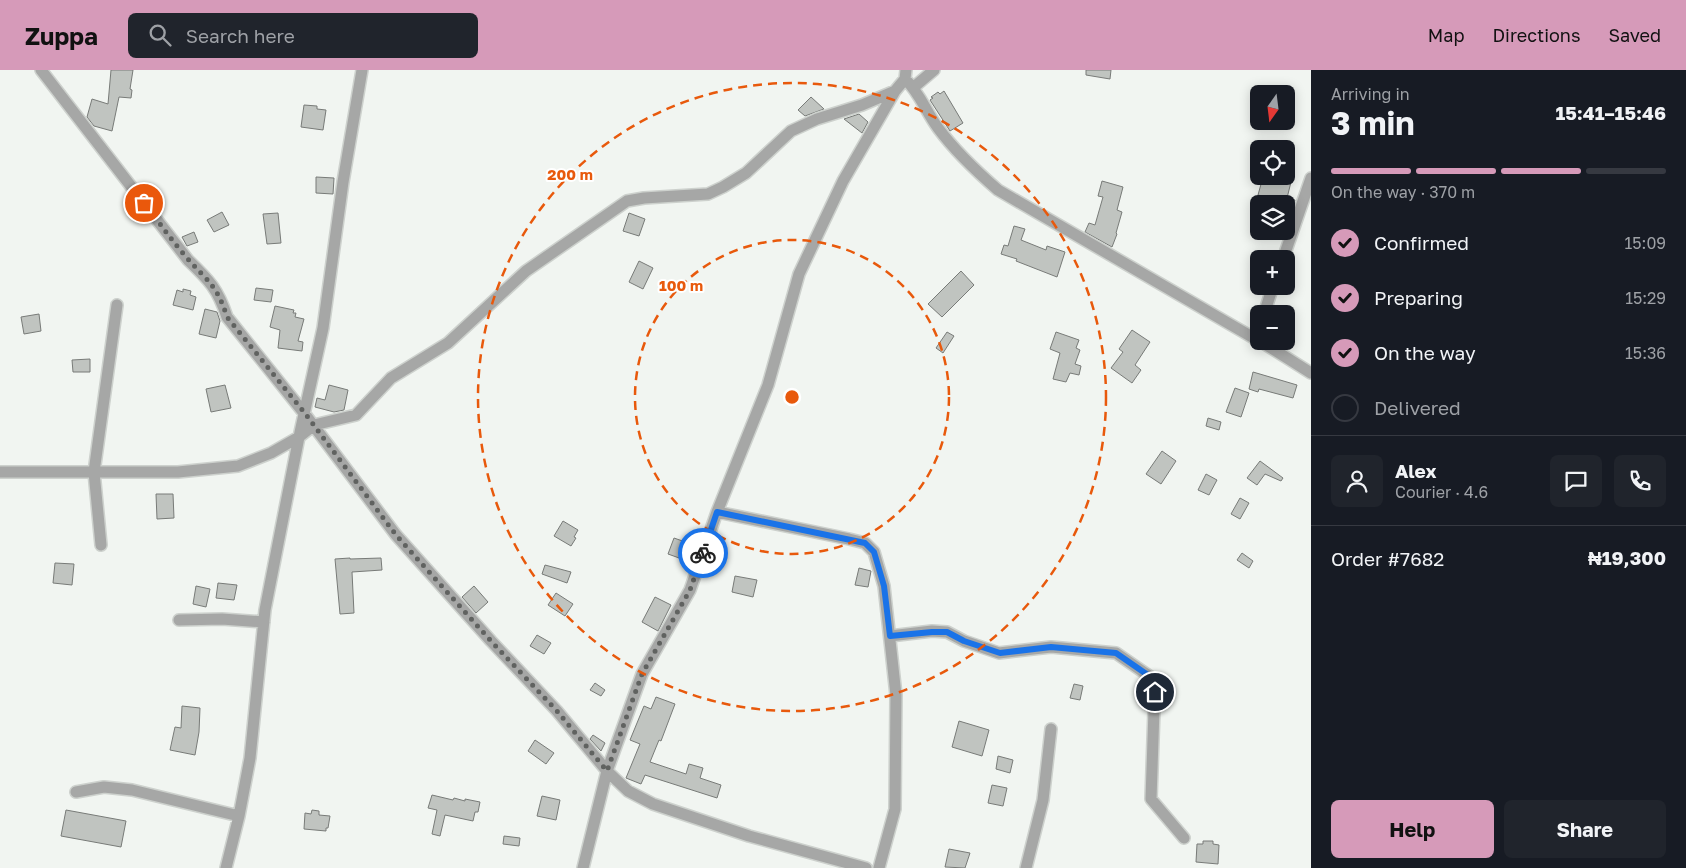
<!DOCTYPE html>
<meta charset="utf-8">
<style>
:root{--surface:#171b24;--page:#20242c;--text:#f1f3f6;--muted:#9ea1a6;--line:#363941;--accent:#d69ab9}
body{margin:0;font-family:"Golos Text",sans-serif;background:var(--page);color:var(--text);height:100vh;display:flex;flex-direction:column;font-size:19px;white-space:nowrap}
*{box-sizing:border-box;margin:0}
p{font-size:16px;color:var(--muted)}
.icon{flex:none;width:28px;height:28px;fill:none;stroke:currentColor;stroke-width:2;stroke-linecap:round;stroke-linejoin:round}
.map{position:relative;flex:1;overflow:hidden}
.drawer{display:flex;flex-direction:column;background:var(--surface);width:375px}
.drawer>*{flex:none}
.needle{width:32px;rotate:194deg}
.fabs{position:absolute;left:1250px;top:15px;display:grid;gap:10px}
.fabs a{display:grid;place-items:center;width:45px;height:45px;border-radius:8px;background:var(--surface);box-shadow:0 2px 12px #0003;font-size:25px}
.pin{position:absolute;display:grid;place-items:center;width:42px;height:42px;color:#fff;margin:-21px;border:2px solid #fff;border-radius:50%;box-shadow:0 1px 5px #0007}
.courier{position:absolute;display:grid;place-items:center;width:50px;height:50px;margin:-25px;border:4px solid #1a73e8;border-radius:50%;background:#fff;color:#222;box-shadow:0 1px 6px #0007}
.head em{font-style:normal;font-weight:700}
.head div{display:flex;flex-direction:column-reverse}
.head{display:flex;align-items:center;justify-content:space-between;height:85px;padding:0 20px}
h1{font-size:32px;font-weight:700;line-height:38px}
.bar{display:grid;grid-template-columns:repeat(4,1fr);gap:8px 5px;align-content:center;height:60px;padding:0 20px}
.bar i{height:6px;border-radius:4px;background:var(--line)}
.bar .current{background:var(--accent)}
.bar p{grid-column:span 4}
.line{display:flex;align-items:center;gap:12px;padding:0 20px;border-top:1px solid var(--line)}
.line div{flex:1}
.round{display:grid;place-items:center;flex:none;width:52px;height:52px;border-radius:8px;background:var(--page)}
ol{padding:0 20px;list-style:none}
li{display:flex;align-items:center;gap:15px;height:55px}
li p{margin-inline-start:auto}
li .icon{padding:5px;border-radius:50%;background:var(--accent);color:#111;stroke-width:4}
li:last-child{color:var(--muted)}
li i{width:28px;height:28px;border:2px solid var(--line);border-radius:50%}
.cta{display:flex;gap:10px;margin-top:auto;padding:10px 20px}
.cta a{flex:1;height:58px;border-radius:8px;background:var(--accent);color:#111;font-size:20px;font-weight:700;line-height:58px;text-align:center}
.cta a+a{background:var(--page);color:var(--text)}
header{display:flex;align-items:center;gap:30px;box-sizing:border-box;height:70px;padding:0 25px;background:var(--accent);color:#111}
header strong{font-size:24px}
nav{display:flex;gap:28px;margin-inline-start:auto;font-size:18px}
.search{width:350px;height:45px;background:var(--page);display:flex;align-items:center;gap:12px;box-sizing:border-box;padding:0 18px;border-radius:8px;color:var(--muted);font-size:19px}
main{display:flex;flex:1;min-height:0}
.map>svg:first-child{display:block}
.building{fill:#c0c4c0;stroke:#787b78}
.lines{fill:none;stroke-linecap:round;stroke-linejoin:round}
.minor-casing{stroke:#cdd1cd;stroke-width:14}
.minor{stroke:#a6a7a6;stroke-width:11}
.done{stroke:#606260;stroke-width:5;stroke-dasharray:0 9}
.route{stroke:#1a73e8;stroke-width:6}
.ring{fill:none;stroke:#e8590c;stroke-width:2.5;stroke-dasharray:9 6}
.centre{fill:#e8590c;stroke:#fff;stroke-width:2.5}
.ring-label{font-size:15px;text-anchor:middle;font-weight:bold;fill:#e8590c;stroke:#fff;stroke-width:4;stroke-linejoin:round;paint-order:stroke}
</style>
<header>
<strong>Zuppa</strong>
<div class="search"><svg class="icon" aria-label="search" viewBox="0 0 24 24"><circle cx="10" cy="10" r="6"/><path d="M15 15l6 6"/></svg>Search here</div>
<nav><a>Map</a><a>Directions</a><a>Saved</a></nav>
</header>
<main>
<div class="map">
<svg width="1311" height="798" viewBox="0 0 1311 798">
<rect width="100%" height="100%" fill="#f1f5f1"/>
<path class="building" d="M111 0H133L130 19 132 20 131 28 119 27 112 61 94 56 87 47 92 29 108 34Z
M1086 0H1111L1110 9 1086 5Z
M944 21 963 53 950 61 930 30 933 28 931 27 938 22 940 24Z
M811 27 824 39 805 46 798 40Z
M304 35 317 36V39L326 40 323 60 301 57Z
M859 44 868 52 862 63 844 49Z
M316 107 334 108 333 124 316 123Z
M1263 107 1291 112 1287 128 1295 130 1288 152H1286V132V134H1277L1272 132 1273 129 1258 125Z
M1102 111 1123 117 1117 140 1122 142 1116 163 1117 164 1112 177 1085 162 1089 153 1095 155 1103 127 1098 126Z
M222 142 229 155 214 162 207 150Z
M278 143 281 173 267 174 263 144Z
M629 143 645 149 639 166 623 161Z
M1014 156 1025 159 1021 170 1046 180 1047 176 1065 182 1057 207 1016 191 1017 189 1001 184 1004 175 1008 176Z
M194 162 198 172 187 176 182 167Z
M639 191 653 198 643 219 629 212Z
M961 201 974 215 942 247 928 234Z
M256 218 273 220 271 232 254 230Z
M183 219 191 221 190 225 196 227 193 240 173 235 177 220 183 222Z
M275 236 294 240 293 243H296L295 247 304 249 298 271 303 272 302 281 278 278 280 260 270 257Z
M205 239 217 242 220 251 216 268 199 264Z
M39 244 41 261 24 264 21 247Z
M1132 260 1150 272 1135 295 1141 300 1132 313 1111 298 1123 282 1119 279Z
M947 262 954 266 943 283 936 278Z
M1056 262 1079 270 1076 278 1080 280 1075 294 1081 296 1079 305 1070 303 1066 312 1053 309 1060 283 1050 279Z
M90 289V302H73L72 290Z
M1253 302 1297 315 1293 328 1259 319 1258 322 1249 319Z
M225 315 231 338 211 342 206 319Z
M329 315 348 320 344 340 334 342 315 337 317 328 325 330Z
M1235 318 1249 323 1241 347 1226 342Z
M1208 348 1221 352 1219 360 1206 356Z
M1162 381 1176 391 1161 414 1146 404Z
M1260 391 1283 408 1281 411 1265 404 1257 415 1247 408Z
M1206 404 1217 410 1209 425 1198 420Z
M156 424H173L174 448 157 449Z
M1240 428 1249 433 1240 449 1231 444Z
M563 451 578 460 574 467 576 468 571 476 554 466Z
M674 468 691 474 688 482 685 481 682 489 668 484Z
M1242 483 1253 491 1249 498 1237 490Z
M350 488V489L381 488 382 500 352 502 354 543 340 544 335 489Z
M55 493 74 494 72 515 53 513Z
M545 495 571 502 567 513 542 504Z
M859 498 871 501 868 517 855 515Z
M735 506 757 510 753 527 732 522Z
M218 513 237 515 234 530 216 528Z
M196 516 210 519 206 537 193 534Z
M474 516 488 532 476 543 462 527Z
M556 523 573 534 565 546 548 535Z
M655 527 671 535 658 561 642 552Z
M537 565 551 573 544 584 530 576Z
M595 613 605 620 601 626 590 620Z
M1074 614 1083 616 1080 630 1070 628Z
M656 627 675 634 661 671 659 670 650 692 686 704 689 694 703 698 700 708 721 715 717 728 645 705 641 714 626 708 640 674 630 670 644 636 651 639Z
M182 636 200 638 199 662 195 685 170 680 175 657 181 658Z
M959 651 989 660 982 686 952 677Z
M593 665 605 673 601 681 590 669Z
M535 670 554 683 546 694 528 681Z
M998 686 1013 690 1010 703 996 699Z
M992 715 1007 718 1003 736 988 733Z
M432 725 453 730 454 728 465 731V729L480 732 478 742H475L473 751 445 745 440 766 432 764 437 740 428 738Z
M542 726 560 730 556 750 537 746Z
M66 740 126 751 121 777 61 766Z
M312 740 319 741V745L330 746 328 758H326V761L304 759 305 743 311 744Z
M504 766 520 768 519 776 503 774Z
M1203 771H1213V774L1219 775 1218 794 1196 792 1197 774H1203Z
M949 779 970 783 965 798 945 797Z"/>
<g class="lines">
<g class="minor-casing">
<path id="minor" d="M41 0 188 190C209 210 218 219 227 247L304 343 396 465 491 571 557 641 607 701 628 721 653 734 749 766 866 798
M905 9C920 23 926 42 938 58 955 81 976 101 998 120L1259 271
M914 17 934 0
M1283 189 1311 108
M1264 244 1273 216
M1260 271 1311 303
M0 402H178L238 396 271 383 299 367 314 355 356 345 391 308 448 273 526 201 627 131 644 128 708 124 723 117 746 103 791 61 817 49 862 35 895 21
M717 442 849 469 865 473 874 482 884 516 896 625 895 739 879 798
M101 475 94 402 117 235
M179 550 222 549 264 552
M890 566 932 561 947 562 964 571 999 583 1051 577 1116 583 1155 610 1151 729 1184 768
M76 722 104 717 132 720 239 746
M226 798 239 746 250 688 265 540 299 367 323 258 343 112 362 0
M583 798 607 701 642 604 690 520 717 442 768 315 799 204 843 111 895 21 905 9 906 0
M1026 798 1043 730 1051 659"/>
</g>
<use href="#minor" class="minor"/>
</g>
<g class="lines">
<path class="done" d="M144 133C159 152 172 171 188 189 208 212 217 215 227 247L304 342 396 465 491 571 557 641 607 701 642 604 690 520 703 483"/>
<path class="route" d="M703 483 717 442 865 473 874 482 884 516 890 566 932 562H947L964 571 1000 583 1051 577 1116 583 1155 610V622"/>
</g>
<g class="ring">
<circle cx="792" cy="327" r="157"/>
<circle cx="792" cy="327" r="314"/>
</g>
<circle cx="792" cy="327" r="8" class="centre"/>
<g class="ring-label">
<text x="570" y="110">200 m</text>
<text x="681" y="221">100 m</text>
</g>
</svg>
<div class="fabs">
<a><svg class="needle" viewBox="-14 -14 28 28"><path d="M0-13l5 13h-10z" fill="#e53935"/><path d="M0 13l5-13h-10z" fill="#9ea1a6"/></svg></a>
<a><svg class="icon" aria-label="locate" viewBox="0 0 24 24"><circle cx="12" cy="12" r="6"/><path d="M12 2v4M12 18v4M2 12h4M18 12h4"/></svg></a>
<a><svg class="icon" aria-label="layers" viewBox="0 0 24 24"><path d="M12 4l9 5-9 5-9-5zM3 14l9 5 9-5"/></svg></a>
<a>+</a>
<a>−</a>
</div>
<div class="pin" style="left:144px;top:133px;background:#ea580c"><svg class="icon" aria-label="bag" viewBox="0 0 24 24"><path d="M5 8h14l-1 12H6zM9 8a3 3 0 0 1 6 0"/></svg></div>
<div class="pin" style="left:1155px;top:622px;background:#1f2937"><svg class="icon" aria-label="home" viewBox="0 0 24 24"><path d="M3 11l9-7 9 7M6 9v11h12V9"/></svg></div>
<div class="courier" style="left:703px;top:483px"><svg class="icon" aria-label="bike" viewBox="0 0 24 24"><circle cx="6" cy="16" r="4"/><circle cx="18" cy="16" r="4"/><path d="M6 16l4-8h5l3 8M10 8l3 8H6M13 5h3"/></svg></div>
</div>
<section class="drawer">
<div class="head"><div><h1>3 min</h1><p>Arriving in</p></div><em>15:41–15:46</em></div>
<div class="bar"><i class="current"></i><i class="current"></i><i class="current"></i><i></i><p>On the way · 370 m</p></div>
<ol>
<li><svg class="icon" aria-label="check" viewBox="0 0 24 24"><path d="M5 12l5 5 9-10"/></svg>Confirmed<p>15:09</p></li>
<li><svg class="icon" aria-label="check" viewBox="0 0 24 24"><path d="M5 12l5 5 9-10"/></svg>Preparing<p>15:29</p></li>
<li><svg class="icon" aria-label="check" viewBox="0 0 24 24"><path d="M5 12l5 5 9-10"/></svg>On the way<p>15:36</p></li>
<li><i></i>Delivered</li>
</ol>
<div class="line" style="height:90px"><a class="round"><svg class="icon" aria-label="person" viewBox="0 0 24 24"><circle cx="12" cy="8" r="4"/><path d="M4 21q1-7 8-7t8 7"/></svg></a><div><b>Alex</b><p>Courier · 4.6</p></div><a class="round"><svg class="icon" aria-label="chat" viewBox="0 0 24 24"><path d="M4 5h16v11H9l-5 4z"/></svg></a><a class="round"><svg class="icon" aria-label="phone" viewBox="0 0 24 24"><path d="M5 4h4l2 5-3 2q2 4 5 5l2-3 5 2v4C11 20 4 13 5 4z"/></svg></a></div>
<div class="line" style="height:65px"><div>Order #7682</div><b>₦19,300</b></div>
<div class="cta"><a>Help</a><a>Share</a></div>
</section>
</main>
